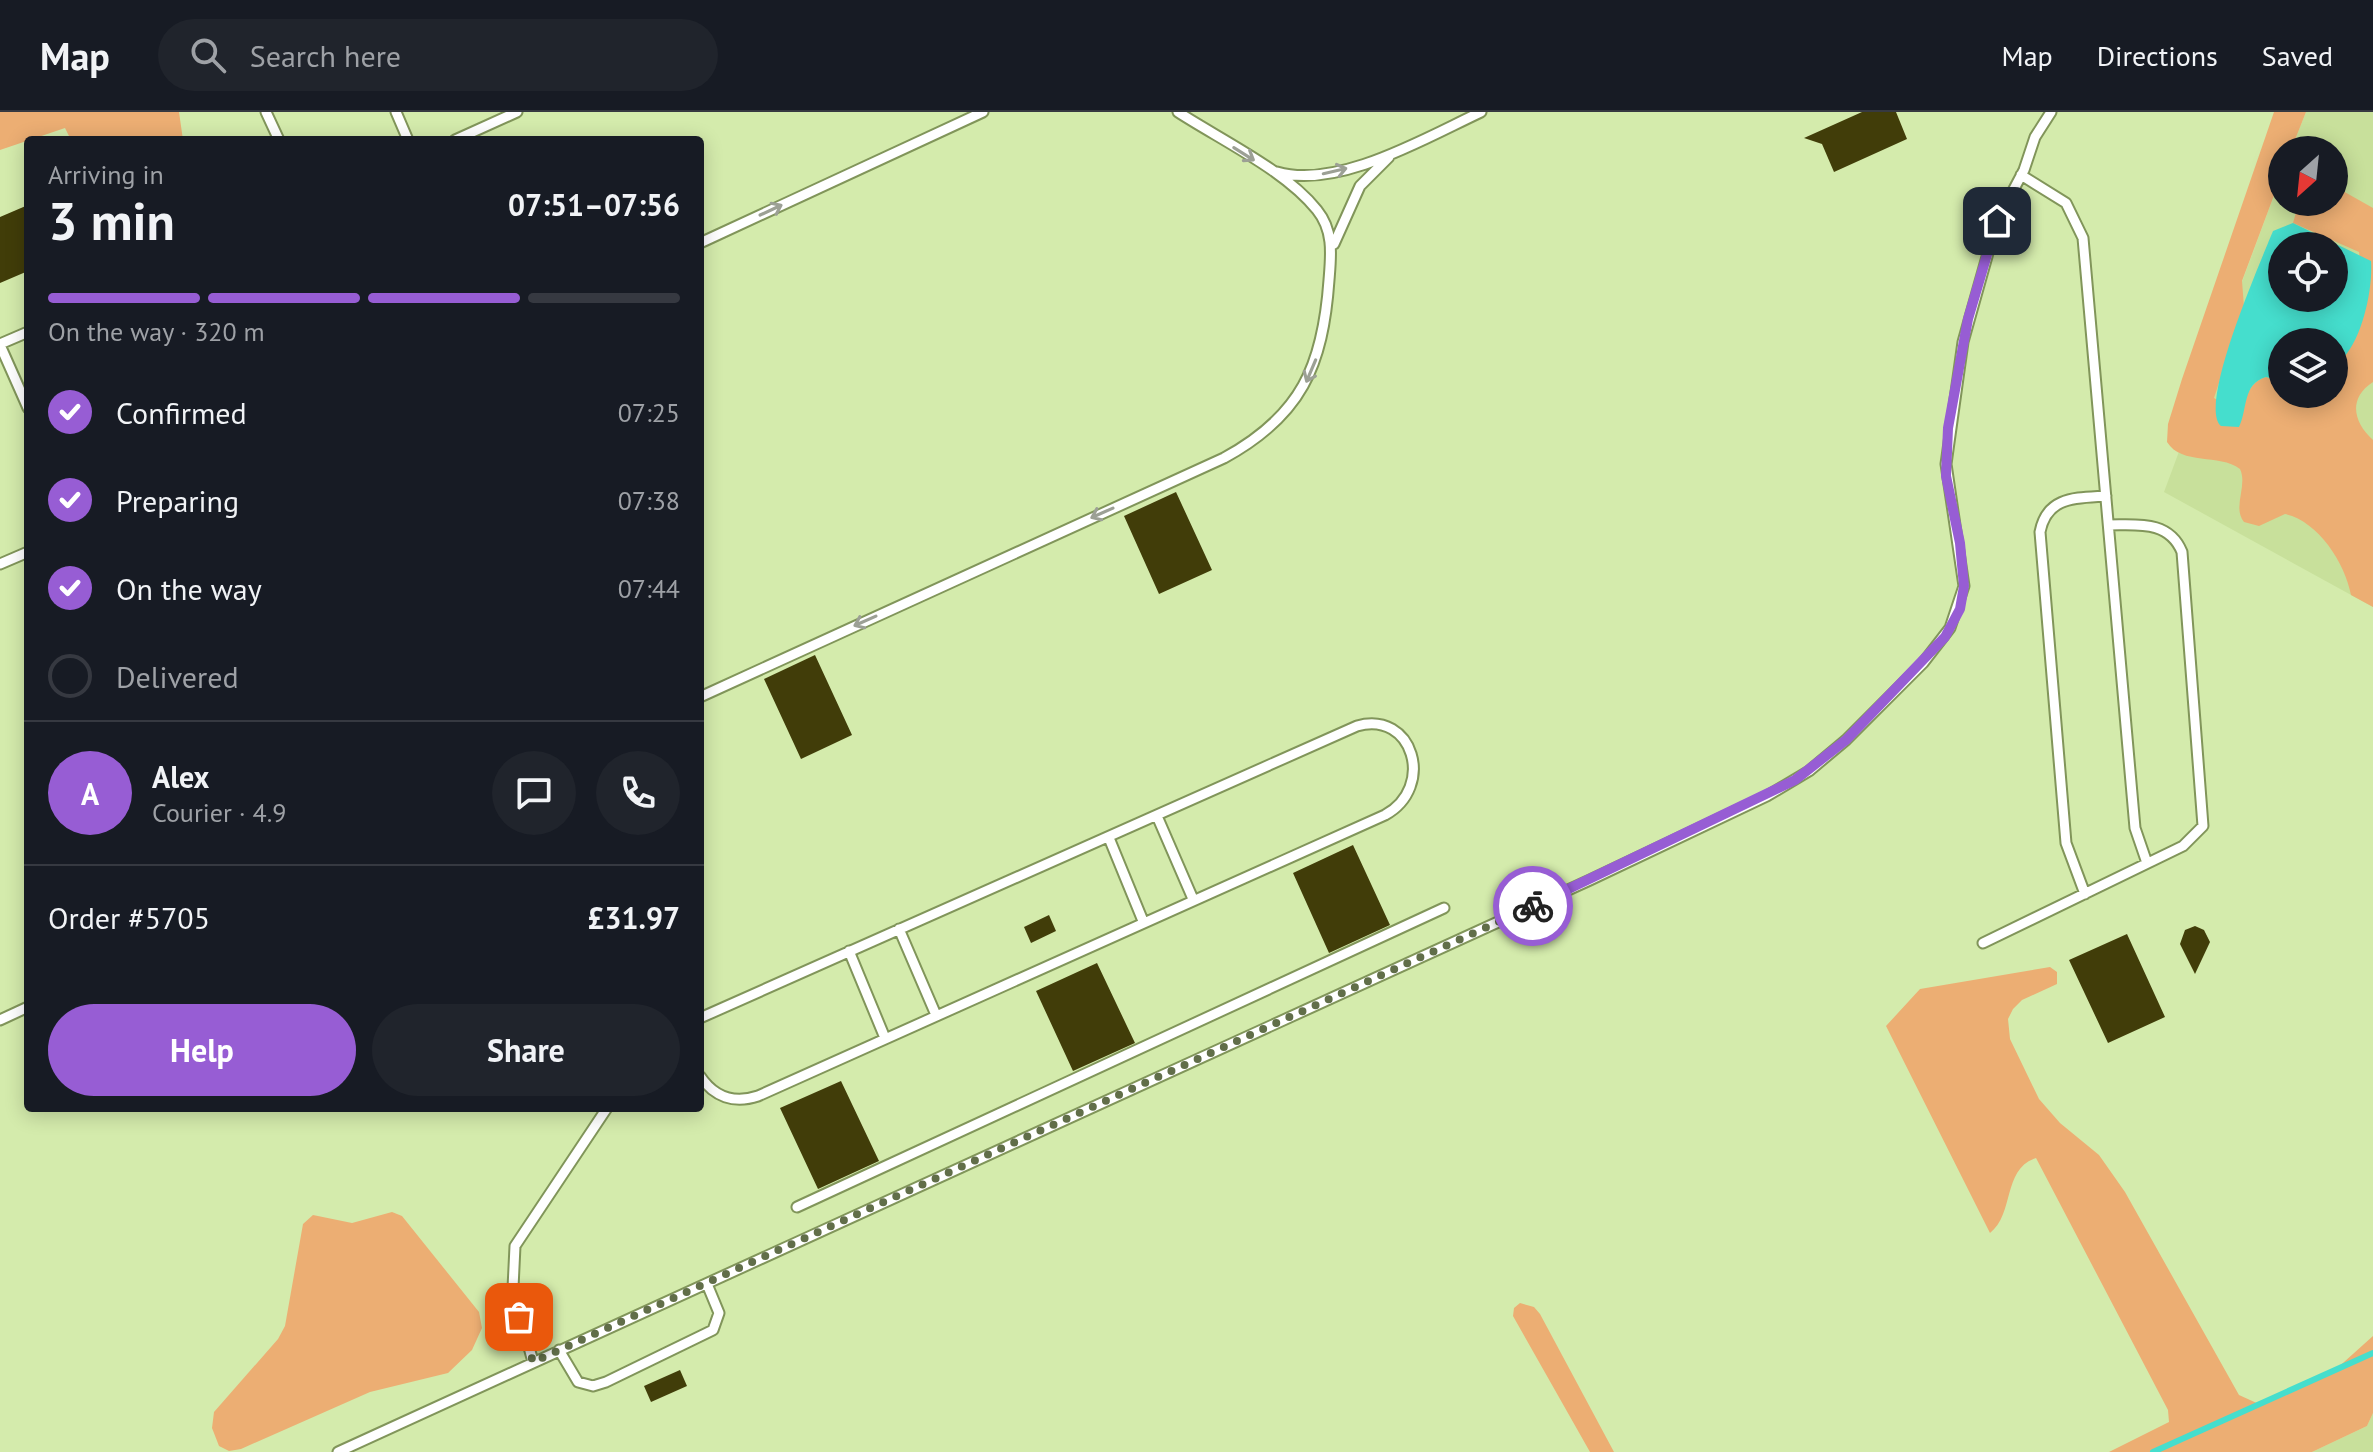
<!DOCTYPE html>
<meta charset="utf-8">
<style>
:root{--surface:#171b24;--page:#20242c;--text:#f1f3f6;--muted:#9ea1a6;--line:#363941;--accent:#975dd4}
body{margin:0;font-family:"PT Sans",sans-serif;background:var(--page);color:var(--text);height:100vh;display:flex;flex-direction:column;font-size:30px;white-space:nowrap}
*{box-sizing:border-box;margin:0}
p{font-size:26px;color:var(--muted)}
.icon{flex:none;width:44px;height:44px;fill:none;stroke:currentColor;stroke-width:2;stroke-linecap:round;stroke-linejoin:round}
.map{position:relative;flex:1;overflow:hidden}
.sheet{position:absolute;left:24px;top:24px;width:680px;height:976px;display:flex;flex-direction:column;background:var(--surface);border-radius:8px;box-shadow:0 4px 20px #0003}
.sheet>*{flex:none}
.needle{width:52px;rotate:207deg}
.fabs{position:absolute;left:2268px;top:24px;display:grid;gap:16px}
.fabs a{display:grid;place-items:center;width:80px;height:80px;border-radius:50%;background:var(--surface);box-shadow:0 4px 20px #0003;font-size:40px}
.pin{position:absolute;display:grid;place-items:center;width:68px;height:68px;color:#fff;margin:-34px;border-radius:16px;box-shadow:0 4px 12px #0006}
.courier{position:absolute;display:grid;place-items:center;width:80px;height:80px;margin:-40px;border:6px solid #975dd4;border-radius:50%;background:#fff;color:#222;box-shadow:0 2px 10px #0007}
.head em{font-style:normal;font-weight:700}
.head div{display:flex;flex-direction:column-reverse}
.head{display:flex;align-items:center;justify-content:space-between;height:136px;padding:0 24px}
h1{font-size:52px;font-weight:700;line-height:60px}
.bar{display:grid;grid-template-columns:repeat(4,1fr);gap:12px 8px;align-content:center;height:96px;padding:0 24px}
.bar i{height:10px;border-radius:6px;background:var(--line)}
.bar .on{background:var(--accent)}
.bar p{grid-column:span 4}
.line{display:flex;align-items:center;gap:20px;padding:0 24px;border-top:2px solid var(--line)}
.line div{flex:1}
.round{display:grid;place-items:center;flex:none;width:84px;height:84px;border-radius:42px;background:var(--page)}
ol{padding:0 24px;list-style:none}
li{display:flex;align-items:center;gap:24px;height:88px}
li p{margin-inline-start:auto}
li .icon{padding:8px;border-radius:50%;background:var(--accent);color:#fff;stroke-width:4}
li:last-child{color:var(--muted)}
li i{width:44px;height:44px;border:4px solid var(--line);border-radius:50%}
.action{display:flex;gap:16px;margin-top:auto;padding:16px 24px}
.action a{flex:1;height:92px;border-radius:48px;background:var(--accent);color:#fff;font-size:32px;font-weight:700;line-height:92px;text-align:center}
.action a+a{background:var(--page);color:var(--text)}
header{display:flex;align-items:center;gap:48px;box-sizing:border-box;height:112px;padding:0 40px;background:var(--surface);border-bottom:2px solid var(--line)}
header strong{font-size:38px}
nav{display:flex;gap:44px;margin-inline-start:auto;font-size:28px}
.search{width:560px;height:72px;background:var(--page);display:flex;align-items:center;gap:20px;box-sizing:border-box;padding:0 28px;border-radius:44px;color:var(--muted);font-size:30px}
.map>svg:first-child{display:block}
.built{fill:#c8e09b;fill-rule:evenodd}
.green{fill:#ecae73}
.water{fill:#45decd;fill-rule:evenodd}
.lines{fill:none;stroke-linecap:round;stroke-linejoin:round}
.stream{stroke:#45decd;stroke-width:6}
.building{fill:#413d09}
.service-casing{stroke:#81955a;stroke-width:13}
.service{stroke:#fff;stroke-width:9}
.oneway{stroke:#9ca095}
.done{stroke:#616e49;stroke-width:8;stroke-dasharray:0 14.4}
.route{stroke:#975dd4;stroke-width:10}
</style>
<header>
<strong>Map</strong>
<div class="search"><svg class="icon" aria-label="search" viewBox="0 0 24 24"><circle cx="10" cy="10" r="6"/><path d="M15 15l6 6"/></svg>Search here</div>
<nav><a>Map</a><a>Directions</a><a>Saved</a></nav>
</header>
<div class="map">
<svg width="2373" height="1340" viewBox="0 0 2373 1340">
<rect width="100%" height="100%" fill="#d4ebac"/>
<path class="built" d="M2306 0H2373V495L2164 380 2282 62V90H2334V38H2291ZM2282 134H2334V186H2282ZM2282 230H2334V282H2282Z
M2373 1301V1340H2312L2367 1314Z"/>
<path class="green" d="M0 0H179L183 28H71L65 16 0 38Z
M2274 0H2306L2291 38H2282V62L2242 169 2244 195 2214 286 2243 303C2243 288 2250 269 2266 265L2277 268 2282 259V282H2334V248L2347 241 2365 198 2359 140 2293 111 2299 90H2334V74L2373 96V270C2348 286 2353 310 2373 328V495L2351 483C2345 451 2318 409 2285 402L2259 414 2244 410C2232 395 2248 374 2240 357 2219 341 2182 354 2167 330L2168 312 2182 267Z
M2050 855 2057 860V872L2022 888 2013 897 2008 907 2010 927 2039 987 2060 1011 2099 1043 2125 1080 2239 1283 2261 1293 2334 1259 2373 1224V1301L2367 1314 2312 1340H2109L2169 1310 2168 1298 2036 1046C2002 1057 2015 1101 1990 1121L1886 914 1920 877Z
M392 1100 402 1104 479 1200 482 1216 472 1238 448 1261 370 1280 241 1337 229 1339 219 1334 212 1316 214 1300 278 1227 285 1214 303 1112 313 1103 352 1111Z
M1520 1191 1534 1195 1540 1202 1614 1340H1590L1513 1204 1514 1196Z"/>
<path class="water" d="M2293 111 2371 149C2373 176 2363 224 2344 245L2334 248V230H2282V259L2277 268 2266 265C2242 272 2248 297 2239 315L2221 314C2197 294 2261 149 2273 119ZM2282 134H2334V186H2282Z"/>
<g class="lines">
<path class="stream" d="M2153 1340 2373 1241"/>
</g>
<path class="building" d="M1862 0H1896L1907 27 1834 60 1822 32 1804 26Z
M28 93V159L0 171V105Z
M1176 380 1212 458 1159 482 1124 404Z
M815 543 852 623 801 647 764 567Z
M1353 733 1390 813 1329 841 1293 761Z
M1049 803 1056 819 1031 831 1024 815Z
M2195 814 2204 818 2210 830 2195 862 2180 832 2185 818Z
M2127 822 2165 905 2108 931 2069 848Z
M1097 851 1135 931 1073 959 1036 879Z
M841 969 879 1049 818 1077 780 996Z
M680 1258 687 1274 651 1290 644 1274Z"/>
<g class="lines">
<g class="service-casing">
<path id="service" d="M266 0 279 28
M396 0 408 28
M455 28 517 0
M1277 60C1338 78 1427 25 1481 0
M2021 63 2066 91 2083 126 2135 716 2147 751
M700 131 983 0
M1334 132 1360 74 1389 45
M0 232 28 220
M0 233 28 296
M0 452 28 440
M700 585 1224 346C1301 304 1323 254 1329 168 1331 143 1334 119 1317 98 1285 58 1221 28 1178 0
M1157 704 1193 787
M1109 726 1143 809
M2085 782 2066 731 2040 420C2047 384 2076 386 2106 384
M899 817 936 903
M1983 831 2183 734 2203 714 2182 440C2169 408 2137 413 2109 413
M849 839 885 926
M700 906 1357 614C1413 598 1436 675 1385 703L758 984C734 992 714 985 700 964
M0 908 28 895
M797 1095 1444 796
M559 1238 578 1270 593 1274 606 1270 713 1218 719 1201 707 1172
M533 1250 513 1176 515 1134 607 996
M338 1340 1590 768 1767 684 1809 659 1846 628 1923 551 1950 516 1964 474 1946 352 1963 230 1997 109 2024 58 2035 25 2051 0"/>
</g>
<use href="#service" class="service"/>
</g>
<defs><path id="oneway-shaft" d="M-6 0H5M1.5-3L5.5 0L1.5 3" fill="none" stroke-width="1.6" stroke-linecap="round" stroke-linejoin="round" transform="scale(2)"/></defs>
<g class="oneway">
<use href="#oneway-shaft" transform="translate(1244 42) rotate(32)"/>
<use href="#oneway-shaft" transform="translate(1335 59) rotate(-13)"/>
<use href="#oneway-shaft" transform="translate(771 98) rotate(-25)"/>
<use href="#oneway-shaft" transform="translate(1311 259) rotate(113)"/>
<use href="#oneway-shaft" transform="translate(1102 401) rotate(156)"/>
<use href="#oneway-shaft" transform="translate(865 509) rotate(156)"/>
</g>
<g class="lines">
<path class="done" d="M519 1205 533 1250 1533 794"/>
<path class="route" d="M1533 794 1795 668 1846 628 1945 525 1960 497 1964 474 1960 431 1946 364 1948 316 1968 207 1997 109"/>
</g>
</svg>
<div class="fabs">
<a><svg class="needle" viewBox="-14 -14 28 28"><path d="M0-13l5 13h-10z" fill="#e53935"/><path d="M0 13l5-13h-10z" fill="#9ea1a6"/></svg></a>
<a><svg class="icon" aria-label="locate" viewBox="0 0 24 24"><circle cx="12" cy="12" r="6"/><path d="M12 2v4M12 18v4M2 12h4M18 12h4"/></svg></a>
<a><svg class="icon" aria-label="layers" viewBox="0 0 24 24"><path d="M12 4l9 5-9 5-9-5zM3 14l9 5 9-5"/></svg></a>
</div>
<div class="pin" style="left:519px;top:1205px;background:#ea580c"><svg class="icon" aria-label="bag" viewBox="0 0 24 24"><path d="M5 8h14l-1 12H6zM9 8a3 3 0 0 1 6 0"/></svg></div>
<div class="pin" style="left:1997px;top:109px;background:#1f2937"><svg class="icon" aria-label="home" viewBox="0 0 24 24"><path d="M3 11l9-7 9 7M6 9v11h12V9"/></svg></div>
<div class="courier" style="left:1533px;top:794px"><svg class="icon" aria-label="bike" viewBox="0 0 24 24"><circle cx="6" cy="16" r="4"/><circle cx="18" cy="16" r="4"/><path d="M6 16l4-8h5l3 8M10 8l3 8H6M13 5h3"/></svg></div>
<section class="sheet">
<div class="head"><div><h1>3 min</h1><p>Arriving in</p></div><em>07:51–07:56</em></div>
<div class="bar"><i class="on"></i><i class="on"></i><i class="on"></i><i></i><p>On the way · 320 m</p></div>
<ol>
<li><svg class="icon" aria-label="check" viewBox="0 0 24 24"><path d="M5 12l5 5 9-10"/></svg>Confirmed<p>07:25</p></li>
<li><svg class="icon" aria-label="check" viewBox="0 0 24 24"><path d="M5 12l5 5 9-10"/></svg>Preparing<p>07:38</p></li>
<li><svg class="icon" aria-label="check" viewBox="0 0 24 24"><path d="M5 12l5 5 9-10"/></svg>On the way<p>07:44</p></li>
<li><i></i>Delivered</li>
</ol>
<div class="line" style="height:144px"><b class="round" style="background:var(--accent);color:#fff">A</b><div><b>Alex</b><p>Courier · 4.9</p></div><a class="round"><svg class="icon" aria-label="chat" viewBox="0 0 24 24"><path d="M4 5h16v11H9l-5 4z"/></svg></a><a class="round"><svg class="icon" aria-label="phone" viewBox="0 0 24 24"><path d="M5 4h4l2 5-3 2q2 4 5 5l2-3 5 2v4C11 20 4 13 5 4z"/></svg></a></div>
<div class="line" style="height:104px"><div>Order #5705</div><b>£31.97</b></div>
<div class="action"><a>Help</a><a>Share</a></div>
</section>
</div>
